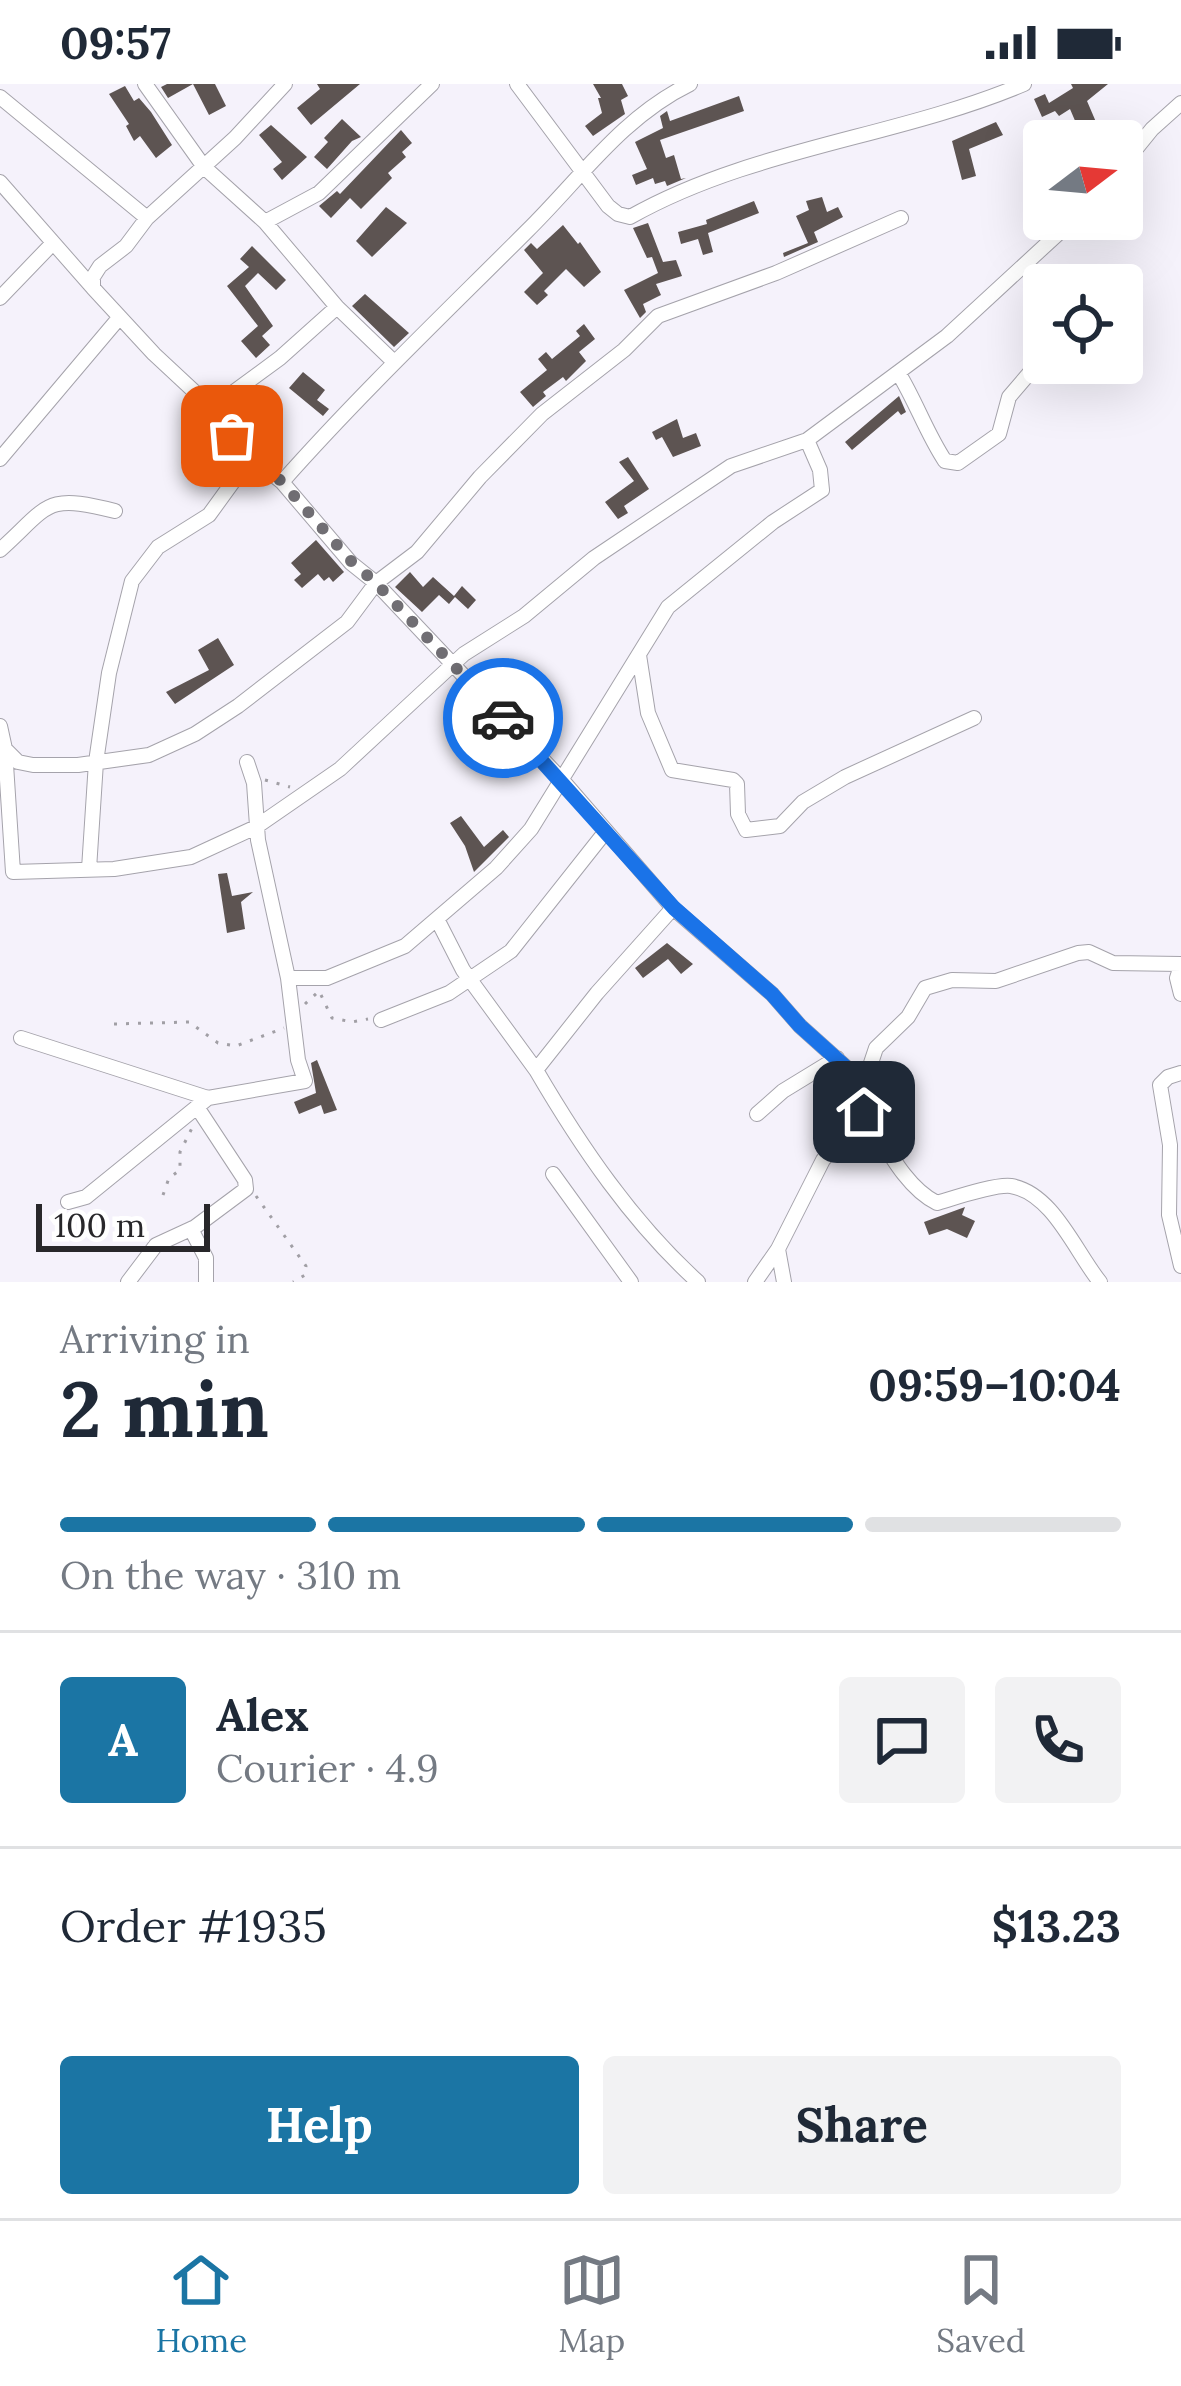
<!DOCTYPE html>
<meta charset="utf-8">
<style>
:root{--surface:#fff;--page:#f2f2f3;--text:#1f2937;--muted:#747a83;--line:#e0e1e3;--accent:#1b75a4}
body{margin:0;font-family:Lora,serif;background:var(--page);color:var(--text);height:100vh;display:flex;flex-direction:column;font-size:45px;white-space:nowrap}
*{box-sizing:border-box;margin:0}
p{font-size:39px;color:var(--muted)}
.icon{flex:none;width:66px;height:66px;fill:none;stroke:currentColor;stroke-width:2;stroke-linecap:round;stroke-linejoin:round}
.map{position:relative;height:1198px;overflow:hidden}
.drawer{display:flex;flex-direction:column;background:var(--surface);flex:1}
.drawer>*{flex:none}
.needle{width:78px;rotate:74deg}
.controls{position:absolute;left:1023px;top:36px;display:grid;gap:24px}
.controls a{display:grid;place-items:center;width:120px;height:120px;border-radius:12px;background:var(--surface);box-shadow:0 12px 48px #0002;font-size:60px}
.scale{position:absolute;left:36px;bottom:30px;width:174px;box-sizing:border-box;padding-left:12px;border:6px solid #28272a;border-top:0;font-size:33px;line-height:42px;white-space:nowrap;color:#28272a;-webkit-text-stroke:9px #fff;paint-order:stroke}
.pin{position:absolute;display:grid;place-items:center;width:102px;height:102px;color:#fff;margin:-51px;border-radius:24px;box-shadow:0 6px 18px #0006}
.courier{position:absolute;display:grid;place-items:center;width:120px;height:120px;margin:-60px;border:9px solid #1a73e8;border-radius:50%;background:#fff;color:#222;box-shadow:0 3px 15px #0007}
.head em{font-style:normal;font-weight:700}
.head div{display:flex;flex-direction:column-reverse}
.head{display:flex;align-items:center;justify-content:space-between;height:204px;padding:0 60px}
h1{font-size:78px;font-weight:700;line-height:90px}
.bar{display:grid;grid-template-columns:repeat(4,1fr);gap:18px 12px;align-content:center;height:144px;padding:0 60px}
.bar i{height:15px;border-radius:9px;background:var(--line)}
.bar .on{background:var(--accent)}
.bar p{grid-column:span 4}
.line{display:flex;align-items:center;gap:30px;padding:0 60px;border-top:3px solid var(--line)}
.line div{flex:1}
.round{display:grid;place-items:center;flex:none;width:126px;height:126px;border-radius:12px;background:var(--page)}
.button{display:flex;gap:24px;margin-top:auto;padding:24px 60px}
.button a{flex:1;height:138px;border-radius:12px;background:var(--accent);color:#fff;font-size:48px;font-weight:700;line-height:138px;text-align:center}
.button a+a{background:var(--page);color:var(--text)}
.status{display:flex;justify-content:space-between;align-items:center;height:84px;padding:0 60px;background:var(--surface);direction:ltr}
.status svg{height:33px;fill:currentColor}
.menu{display:flex;justify-content:space-around;align-items:center;height:168px;border-top:3px solid var(--line);background:var(--surface);font-size:33px;color:var(--muted)}
.menu a{display:grid;justify-items:center;gap:6px}
.menu .on{color:var(--accent)}
.map>svg:first-child{display:block}
.building{fill:#5d5452}
.lines{fill:none;stroke-linecap:round;stroke-linejoin:round}
.minor-casing{stroke:#a5a3ab;stroke-width:16}
.path{stroke:#a19fa5;stroke-width:3;stroke-dasharray:3 9;stroke-linecap:butt}
.minor{stroke:#fff;stroke-width:14}
.done{stroke:#706e73;stroke-width:12;stroke-dasharray:0 21.6}
.route{stroke:#1a73e8;stroke-width:15}
</style>
<div class="status"><b>09:57</b><svg viewBox="0 0 49 12"><path d="M0 12V9h3v3zM5 12V6h3v6zM10 12V3h3v9zM15 12V0h3v12zM26 1h20v11H26zM47 4h2v5h-2z"/></svg></div>
<div class="map">
<svg width="1181" height="1198" viewBox="0 0 1181 1198">
<rect width="100%" height="100%" fill="#f5f2fb"/>
<path class="building" d="M167 0H215L226 22 209 31 193 0 168 14 161 3Z
M317 0H360L311 41 297 24 320 5Z
M593 0H622L628 12 621 16 625 30 593 52 585 42 602 29 598 14H601Z
M1071 0H1108L1087 17 1096 38 1079 46 1070 25 1059 32 1055 27 1042 33 1034 15 1045 10 1049 19 1073 4Z
M125 2 134 17 139 14 151 28 172 61 156 74 140 52 134 57 126 42 129 40 109 10Z
M739 12 744 27 660 56 666 74 674 71 681 95 686 94 667 102 665 97 655 100 653 94 636 101 632 91 647 85 635 58 663 44 660 32 667 27 670 37Z
M342 35 361 53 352 57 327 85 314 73 328 58 324 54Z
M996 38 1003 51 969 65 976 92 962 96 952 57Z
M271 41 307 73 282 96 273 85 282 78 259 51Z
M401 46 412 59 402 68 406 73 388 89 392 94 361 125 350 114 331 134 319 122 337 107 340 110Z
M822 113 827 128 838 123 843 133 814 148 818 158 784 173 783 169 808 159 796 132 809 126 806 117Z
M754 117 759 129 708 149 713 168 703 171 698 155 681 160 678 148 707 140 706 136Z
M386 123 407 139 372 173 356 157Z
M648 139 663 178 676 176 682 192 656 200 661 211 643 220 646 228 640 234 624 206 658 189 652 173 647 174 633 144Z
M563 141 578 160 580 158 601 188 584 203 566 185 544 207 548 211 537 221 524 208 543 189 524 166 531 159 537 165Z
M252 162 286 196 276 206 258 189 245 202 273 242 262 252 270 261 256 274 241 257 258 242 227 202 249 183 240 175Z
M365 210 409 249 394 263 352 222Z
M584 240 595 255 579 268 586 277 566 297 563 293 543 308 546 312 533 323 520 308 547 286 538 275 546 268 552 275 580 252 576 247Z
M303 288 325 306 317 316 329 325 323 332 289 304Z
M899 312 906 328 901 331 898 327 852 366 845 358Z
M677 335 683 354 696 349 701 362 673 373 662 353 656 356 652 348Z
M628 373 649 405 624 422 628 429 618 435 605 418 634 397 619 378Z
M316 456 344 488 333 498 329 493 324 497 318 490 302 504 294 496 301 490 291 479Z
M410 488 423 503 433 493 454 512 462 502 476 516 468 525 455 513 449 520 439 511 422 528 395 503Z
M218 554 234 581 175 620 166 608 209 586 198 566Z
M461 732 484 763 503 746 509 753 474 788 465 762 450 739Z
M227 789 232 812 253 808 241 818 245 845 227 849 218 790Z
M667 859 693 880 681 890 668 875 643 894 635 884Z
M317 976 337 1026 324 1030 321 1021 299 1030 294 1018 316 1009 311 979Z
M965 1123 962 1131 975 1137 967 1154 947 1145 929 1151 924 1138Z"/>
<g class="lines">
<g class="minor-casing">
<path id="minor" d="M145 0 204 83 265 138 337 223 393 277
M285 0 235 54 147 134 126 162 100 182 93 193V204L154 270 212 324 251 373 282 398 351 479 376 499 563 697 673 824 772 910 800 942 859 995 864 1028 823 1076 778 1165 755 1198
M517 0 608 122 618 130 630 133C752 64 896 54 1024 0
M0 13 147 134
M1122 82 1152 45 1181 19
M0 98 93 204
M265 138 319 109 432 0
M0 214 51 161
M899 290C916 318 927 350 945 377L958 379 999 350 1009 313 1044 272
M212 324 280 274 337 223
M0 375 119 234
M282 398C360 310 444 230 527 147 579 96 622 33 690 0
M0 466C50 421 44 409 115 427
M639 571 648 629 672 686 733 696 737 700 738 730 746 746 780 742 803 718 845 693 974 634
M0 642 5 665 18 678 33 681H78L149 671 195 650 238 622 347 538 376 499 417 468 480 393 542 330 624 266 658 232 776 189 901 134
M5 665 13 788 114 785 191 773 256 743 340 685 464 570 524 532 594 474 731 382 807 356
M89 785 96 678 109 589 132 497 158 463 209 431 251 373
M438 837 463 886 536 986 597 909 673 824
M1181 882 1177 894 1181 910
M288 894H327L405 862 496 784 531 745 668 523 773 438 822 406 820 386 807 356 947 252 1074 135
M381 936 449 909 511 867 606 747
M21 954 208 1014
M536 986C581 1063 632 1138 698 1198
M1181 989 1168 993 1160 1001 1170 1061 1169 1131 1181 1182
M859 995 869 985 876 964 908 933 925 904 952 896 996 897 1078 869 1089 868 1113 879 1181 880
M864 1028C884 1058 904 1103 937 1119 954 1114 995 1100 1011 1102 1053 1109 1076 1169 1100 1198
M757 1030 783 1007 837 974
M553 1090 631 1198
M68 1118 86 1113 208 1014 305 997 298 976 288 894 258 756 254 699 247 678
M191 1145 206 1174V1198
M778 1165 784 1198
M128 1198 156 1161 195 1143 246 1105 245 1096 197 1023"/>
</g>
<path class="path" d="M265 696 290 703
M321 911 332 934 352 938 368 935
M305 920 319 907
M114 940 189 938 218 959 236 962 284 944
M163 1111 169 1094 180 1086V1068L193 1042
M256 1112 306 1182 305 1191 293 1198"/>
<use href="#minor" class="minor"/>
</g>
<g class="lines">
<path class="done" d="M232 352 282 398 352 478 376 499 503 634"/>
<path class="route" d="M503 634 674 824 772 910 800 942 859 995 864 1028"/>
</g>
</svg>
<div class="controls">
<a><svg class="needle" viewBox="-14 -14 28 28"><path d="M0-13l5 13h-10z" fill="#e53935"/><path d="M0 13l5-13h-10z" fill="#747a83"/></svg></a>
<a><svg class="icon" aria-label="locate" viewBox="0 0 24 24"><circle cx="12" cy="12" r="6"/><path d="M12 2v4M12 18v4M2 12h4M18 12h4"/></svg></a>
</div>
<div class="scale">100 m</div>
<div class="pin" style="left:232px;top:352px;background:#ea580c"><svg class="icon" aria-label="bag" viewBox="0 0 24 24"><path d="M5 8h14l-1 12H6zM9 8a3 3 0 0 1 6 0"/></svg></div>
<div class="pin" style="left:864px;top:1028px;background:#1f2937"><svg class="icon" aria-label="home" viewBox="0 0 24 24"><path d="M3 11l9-7 9 7M6 9v11h12V9"/></svg></div>
<div class="courier" style="left:503px;top:634px"><svg class="icon" aria-label="car" viewBox="0 0 24 24"><path d="M5 17H2v-5l4-1 3-4h7l3 4 3 1v5h-3M9 17h6M6 11h13"/><circle cx="7" cy="17" r="2"/><circle cx="17" cy="17" r="2"/></svg></div>
</div>
<section class="drawer">
<div class="head"><div><h1>2 min</h1><p>Arriving in</p></div><em>09:59–10:04</em></div>
<div class="bar"><i class="on"></i><i class="on"></i><i class="on"></i><i></i><p>On the way · 310 m</p></div>
<div class="line" style="height:216px"><b class="round" style="background:var(--accent);color:#fff">A</b><div><b>Alex</b><p>Courier · 4.9</p></div><a class="round"><svg class="icon" aria-label="chat" viewBox="0 0 24 24"><path d="M4 5h16v11H9l-5 4z"/></svg></a><a class="round"><svg class="icon" aria-label="phone" viewBox="0 0 24 24"><path d="M5 4h4l2 5-3 2q2 4 5 5l2-3 5 2v4C11 20 4 13 5 4z"/></svg></a></div>
<div class="line" style="height:156px"><div>Order #1935</div><b>$13.23</b></div>
<div class="button"><a>Help</a><a>Share</a></div>
</section>
<nav class="menu">
<a class="on"><svg class="icon" aria-label="home" viewBox="0 0 24 24"><path d="M3 11l9-7 9 7M6 9v11h12V9"/></svg>Home</a>
<a><svg class="icon" aria-label="map" viewBox="0 0 24 24"><path d="M3 6l6-2 6 2 6-2v14l-6 2-6-2-6 2zM9 4v14M15 6v14"/></svg>Map</a>
<a><svg class="icon" aria-label="saved" viewBox="0 0 24 24"><path d="M7 4h10v16l-5-4-5 4z"/></svg>Saved</a>
</nav>
